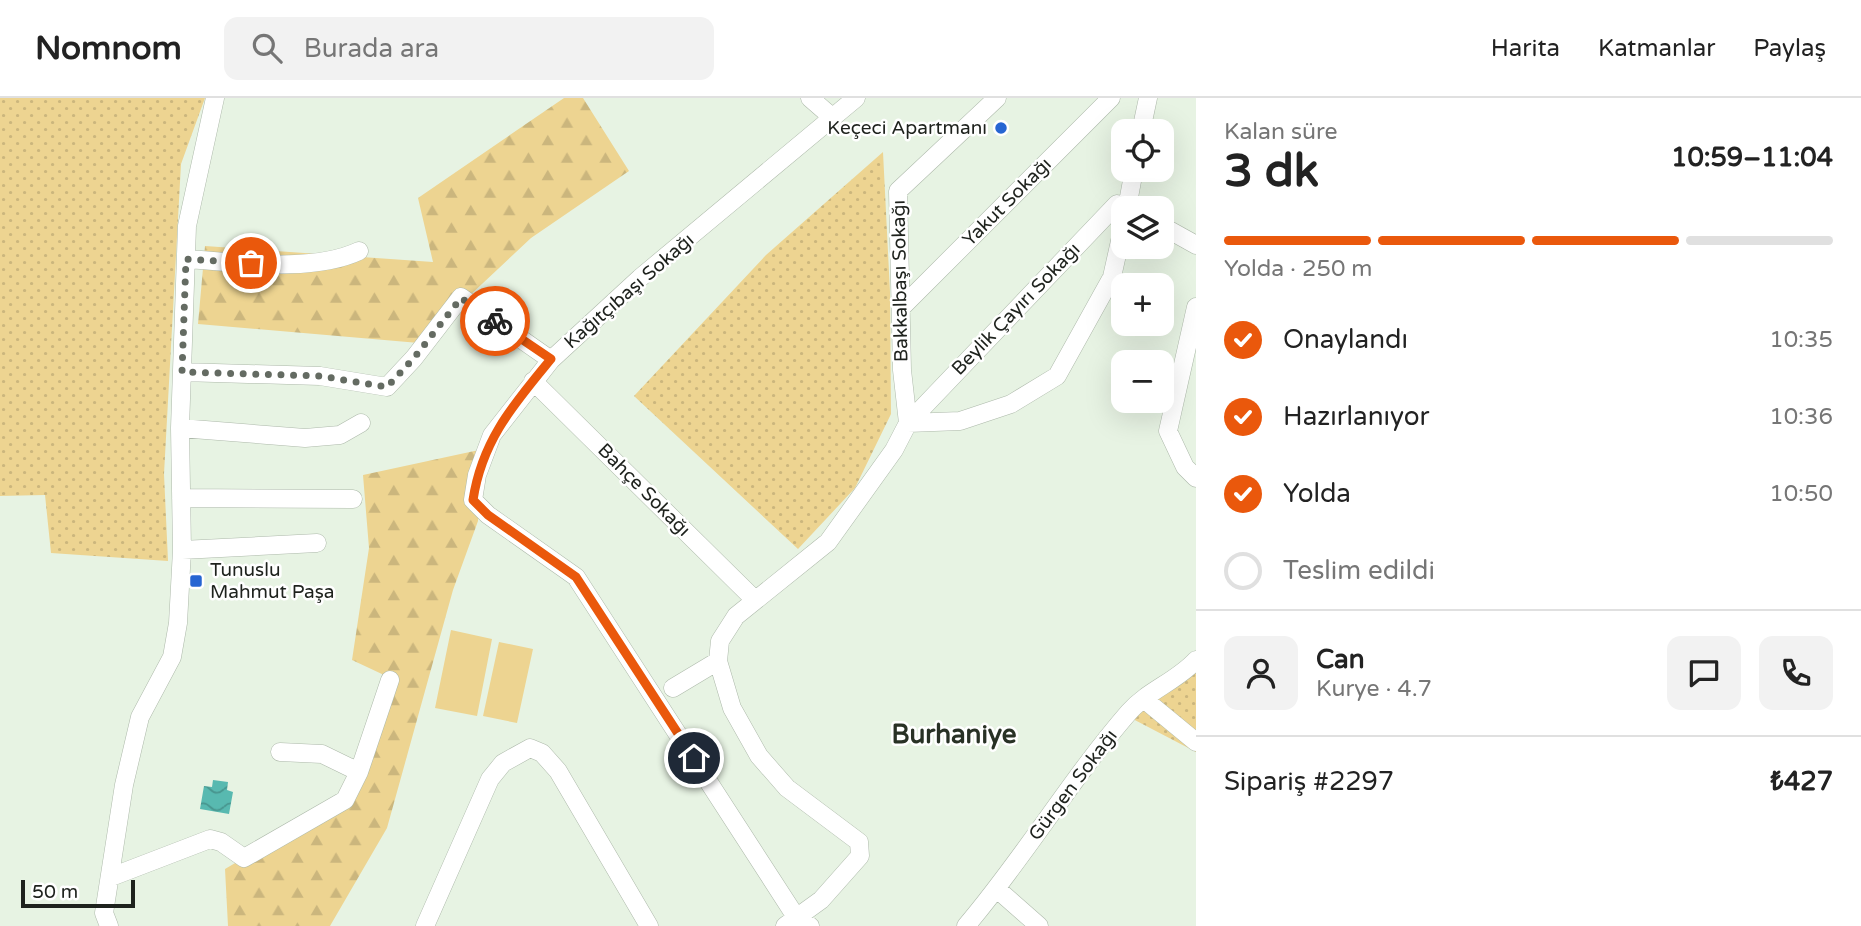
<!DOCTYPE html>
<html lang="tr">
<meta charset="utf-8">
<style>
:root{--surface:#fff;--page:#f2f2f2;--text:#222;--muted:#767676;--line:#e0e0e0;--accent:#ea580c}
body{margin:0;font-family:"Varela Round",sans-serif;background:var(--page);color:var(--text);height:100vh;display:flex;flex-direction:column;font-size:26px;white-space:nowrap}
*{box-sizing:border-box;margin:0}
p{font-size:23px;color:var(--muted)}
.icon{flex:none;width:38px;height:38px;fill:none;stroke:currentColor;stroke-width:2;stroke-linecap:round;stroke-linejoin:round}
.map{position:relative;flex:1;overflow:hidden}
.panel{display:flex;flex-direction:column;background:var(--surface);width:665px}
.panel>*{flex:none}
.fabs{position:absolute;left:1111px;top:21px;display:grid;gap:14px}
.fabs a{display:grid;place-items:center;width:63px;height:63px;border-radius:14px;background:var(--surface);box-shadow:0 7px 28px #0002;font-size:35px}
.scale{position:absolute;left:21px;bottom:18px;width:114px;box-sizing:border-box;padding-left:7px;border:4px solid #1e221d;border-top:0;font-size:19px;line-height:24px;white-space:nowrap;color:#1e221d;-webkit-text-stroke:5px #fff;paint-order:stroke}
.pin{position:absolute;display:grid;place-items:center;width:60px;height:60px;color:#fff;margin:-30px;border:4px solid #fff;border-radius:50%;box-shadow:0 2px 7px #0007}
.courier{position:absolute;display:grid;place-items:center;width:70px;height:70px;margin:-35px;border:5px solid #ea580c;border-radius:50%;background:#fff;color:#222;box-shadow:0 2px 9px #0007}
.summary em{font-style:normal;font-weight:800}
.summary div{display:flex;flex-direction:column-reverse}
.summary{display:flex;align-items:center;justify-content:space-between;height:119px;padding:0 28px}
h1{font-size:46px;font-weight:800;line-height:52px}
.bar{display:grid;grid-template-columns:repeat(4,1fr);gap:10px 7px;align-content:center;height:84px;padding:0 28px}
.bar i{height:9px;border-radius:5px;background:var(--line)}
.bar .on{background:var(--accent)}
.bar p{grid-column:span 4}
.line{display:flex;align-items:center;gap:18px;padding:0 28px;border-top:2px solid var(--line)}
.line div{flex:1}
.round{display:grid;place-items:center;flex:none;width:74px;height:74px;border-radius:14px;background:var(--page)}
ol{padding:0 28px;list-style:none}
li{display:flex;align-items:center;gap:21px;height:77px}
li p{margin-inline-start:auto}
li .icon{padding:7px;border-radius:50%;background:var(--accent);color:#fff;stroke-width:4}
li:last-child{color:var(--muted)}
li i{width:38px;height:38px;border:4px solid var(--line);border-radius:50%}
header{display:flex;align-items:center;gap:42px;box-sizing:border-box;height:98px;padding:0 35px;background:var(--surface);border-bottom:2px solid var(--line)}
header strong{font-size:33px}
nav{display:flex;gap:38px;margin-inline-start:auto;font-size:24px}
.search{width:490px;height:63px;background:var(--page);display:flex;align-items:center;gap:18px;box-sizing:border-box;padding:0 24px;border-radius:14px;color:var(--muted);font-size:26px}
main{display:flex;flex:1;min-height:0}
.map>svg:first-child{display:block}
.grass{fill:url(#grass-dots)}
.forest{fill:url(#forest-firs)}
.garden{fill:#edd491}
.water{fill:url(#water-waves)}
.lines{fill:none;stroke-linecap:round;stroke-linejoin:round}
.street-casing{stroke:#adb9aa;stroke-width:19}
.street{stroke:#fff;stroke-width:18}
.done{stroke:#646b62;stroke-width:7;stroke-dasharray:0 12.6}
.route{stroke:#ea580c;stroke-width:9}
.poi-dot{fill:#2665d2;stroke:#fff;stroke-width:2.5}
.labels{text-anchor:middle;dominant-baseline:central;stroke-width:5;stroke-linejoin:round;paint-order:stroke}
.poi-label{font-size:19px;fill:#1e221d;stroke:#fff;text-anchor:end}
.street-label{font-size:19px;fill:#1e221d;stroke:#fff}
.district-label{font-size:26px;font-weight:bold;fill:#283125;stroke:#fff}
</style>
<header>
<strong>Nomnom</strong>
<div class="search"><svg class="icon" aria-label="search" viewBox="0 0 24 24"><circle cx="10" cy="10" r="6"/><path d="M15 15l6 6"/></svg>Burada ara</div>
<nav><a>Harita</a><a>Katmanlar</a><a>Paylaş</a></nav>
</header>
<main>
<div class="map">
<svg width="1196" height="828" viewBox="0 0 1196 828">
<defs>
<pattern id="grass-dots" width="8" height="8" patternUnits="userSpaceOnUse" patternTransform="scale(1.75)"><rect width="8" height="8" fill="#edd491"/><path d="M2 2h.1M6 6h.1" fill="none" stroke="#cbb67d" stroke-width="1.8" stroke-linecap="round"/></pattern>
<pattern id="forest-firs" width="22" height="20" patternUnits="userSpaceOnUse" patternTransform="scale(1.75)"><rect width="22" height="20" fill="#edd491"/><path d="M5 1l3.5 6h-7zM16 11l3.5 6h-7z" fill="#cbb67d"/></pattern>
<pattern id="water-waves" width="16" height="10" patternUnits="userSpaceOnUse" patternTransform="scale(1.75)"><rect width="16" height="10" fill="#58b9b0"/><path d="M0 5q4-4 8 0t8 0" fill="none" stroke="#48968f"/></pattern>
</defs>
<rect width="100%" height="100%" fill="#e7f3e3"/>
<path class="grass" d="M0 0H205L181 66 164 376 168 463 51 455 45 397 0 398Z
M883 54 890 194 891 316 855 390 798 451 634 298 766 157Z
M1196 561V654L1129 619Z"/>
<path class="forest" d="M564 0H583L629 73 531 140 419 245 198 226 205 148 433 164 418 100Z
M479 352 478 423 453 492 387 730 330 828H228L225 771 351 697 384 577 352 562 369 450 363 377Z"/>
<path class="garden" d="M451 532 492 541 477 618 435 610Z
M499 544 533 551 517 625 483 618Z"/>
<path class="water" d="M213 682 228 684 227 692 233 694 229 716 200 711 204 688 212 689Z"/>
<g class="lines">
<g class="street-casing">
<path id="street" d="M810 0 833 20
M1141 33 1148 0
M1127 110 1134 72
M1162 128 1196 147
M186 161C237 164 312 175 359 153
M902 209 1111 0
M1196 209 1168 333 1185 369 1196 380
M182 274 320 278 387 289 414 260 461 199 551 262
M533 283 754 501
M908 325 902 272 898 93 997 0
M908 325 960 323 1011 306 1057 278 1112 179 1124 125
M180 330 305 340 340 337 361 325
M181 400 353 401
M182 452 317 445
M673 590 718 563
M1145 602 1196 644
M280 654 322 656 359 674
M111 779 210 741 221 744 244 760 345 702 359 674 390 582
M997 791 1039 828
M109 828 104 815 124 687 140 619 172 559 178 525 182 452 180 330 187 128 215 0
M425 828 490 681 503 665 530 650 542 655 558 673 649 828
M785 828 821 802 860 758 859 744 787 690 759 658 732 610 718 563 720 543 736 518 828 444 894 352 908 325 1117 106 1128 110
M810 828 796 819 576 479 488 417 473 402 477 377 492 337 551 262 640 180 856 0
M966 828C1024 760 1070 682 1129 614 1147 593 1177 583 1196 562"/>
</g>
<use href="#street" class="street"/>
</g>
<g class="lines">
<path class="done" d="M251 165 186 161 182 274 320 278 387 289 414 260 461 200 495 223"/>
<path class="route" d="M495 223 551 261C514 306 482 342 473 402L488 417 576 479 694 660"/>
</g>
<g class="poi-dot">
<circle cx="1001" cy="30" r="7"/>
<rect x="189" y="476" width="14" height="14" rx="3.5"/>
</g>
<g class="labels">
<g class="poi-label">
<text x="987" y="30">Keçeci Apartmanı</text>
<text x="210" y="472" text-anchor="start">Tunuslu<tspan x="210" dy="22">Mahmut Paşa</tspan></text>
</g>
<g class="street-label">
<text transform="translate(1007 104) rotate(-45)">Yakut Sokağı</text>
<text transform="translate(900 183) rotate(-91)">Bakkalbaşı Sokağı</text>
<text transform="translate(629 193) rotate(-41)">Kağıtçıbaşı Sokağı</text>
<text transform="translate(1016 211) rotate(-46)">Beylik Çayırı Sokağı</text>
<text transform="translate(644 392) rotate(45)">Bahçe Sokağı</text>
<text transform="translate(1073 687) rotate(-53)">Gürgen Sokağı</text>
</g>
<g class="district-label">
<text x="954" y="636">Burhaniye</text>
</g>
</g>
</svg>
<div class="fabs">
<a><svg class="icon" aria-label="locate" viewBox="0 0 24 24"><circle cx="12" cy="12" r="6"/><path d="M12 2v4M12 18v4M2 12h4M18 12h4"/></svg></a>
<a><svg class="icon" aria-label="layers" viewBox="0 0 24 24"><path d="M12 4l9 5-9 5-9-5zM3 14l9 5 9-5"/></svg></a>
<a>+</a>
<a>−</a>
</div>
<div class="scale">50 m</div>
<div class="pin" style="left:251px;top:165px;background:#ea580c"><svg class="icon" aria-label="bag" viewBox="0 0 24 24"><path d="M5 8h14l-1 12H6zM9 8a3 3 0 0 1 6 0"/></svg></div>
<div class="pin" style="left:694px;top:660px;background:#1f2937"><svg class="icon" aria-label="home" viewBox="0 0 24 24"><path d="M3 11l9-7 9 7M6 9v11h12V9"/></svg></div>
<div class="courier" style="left:495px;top:223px"><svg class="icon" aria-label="bike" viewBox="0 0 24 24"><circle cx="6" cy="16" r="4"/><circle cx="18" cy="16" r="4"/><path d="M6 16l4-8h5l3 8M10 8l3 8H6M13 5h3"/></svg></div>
</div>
<section class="panel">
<div class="summary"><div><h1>3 dk</h1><p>Kalan süre</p></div><em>10:59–11:04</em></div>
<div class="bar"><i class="on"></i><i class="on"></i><i class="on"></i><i></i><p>Yolda · 250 m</p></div>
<ol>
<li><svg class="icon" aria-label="check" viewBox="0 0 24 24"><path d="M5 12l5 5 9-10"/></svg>Onaylandı<p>10:35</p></li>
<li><svg class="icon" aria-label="check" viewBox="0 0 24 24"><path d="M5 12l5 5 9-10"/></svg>Hazırlanıyor<p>10:36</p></li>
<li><svg class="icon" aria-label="check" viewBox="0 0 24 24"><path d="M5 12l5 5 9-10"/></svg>Yolda<p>10:50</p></li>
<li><i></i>Teslim edildi</li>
</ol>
<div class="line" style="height:126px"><a class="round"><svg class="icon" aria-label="person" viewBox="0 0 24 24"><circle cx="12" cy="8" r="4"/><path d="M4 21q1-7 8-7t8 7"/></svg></a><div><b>Can</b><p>Kurye · 4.7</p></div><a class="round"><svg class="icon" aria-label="chat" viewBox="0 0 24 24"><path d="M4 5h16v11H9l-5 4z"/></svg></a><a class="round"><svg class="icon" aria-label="phone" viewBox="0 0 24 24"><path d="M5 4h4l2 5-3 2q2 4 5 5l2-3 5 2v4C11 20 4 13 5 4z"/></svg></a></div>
<div class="line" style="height:91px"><div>Sipariş #2297</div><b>₺427</b></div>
</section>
</main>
